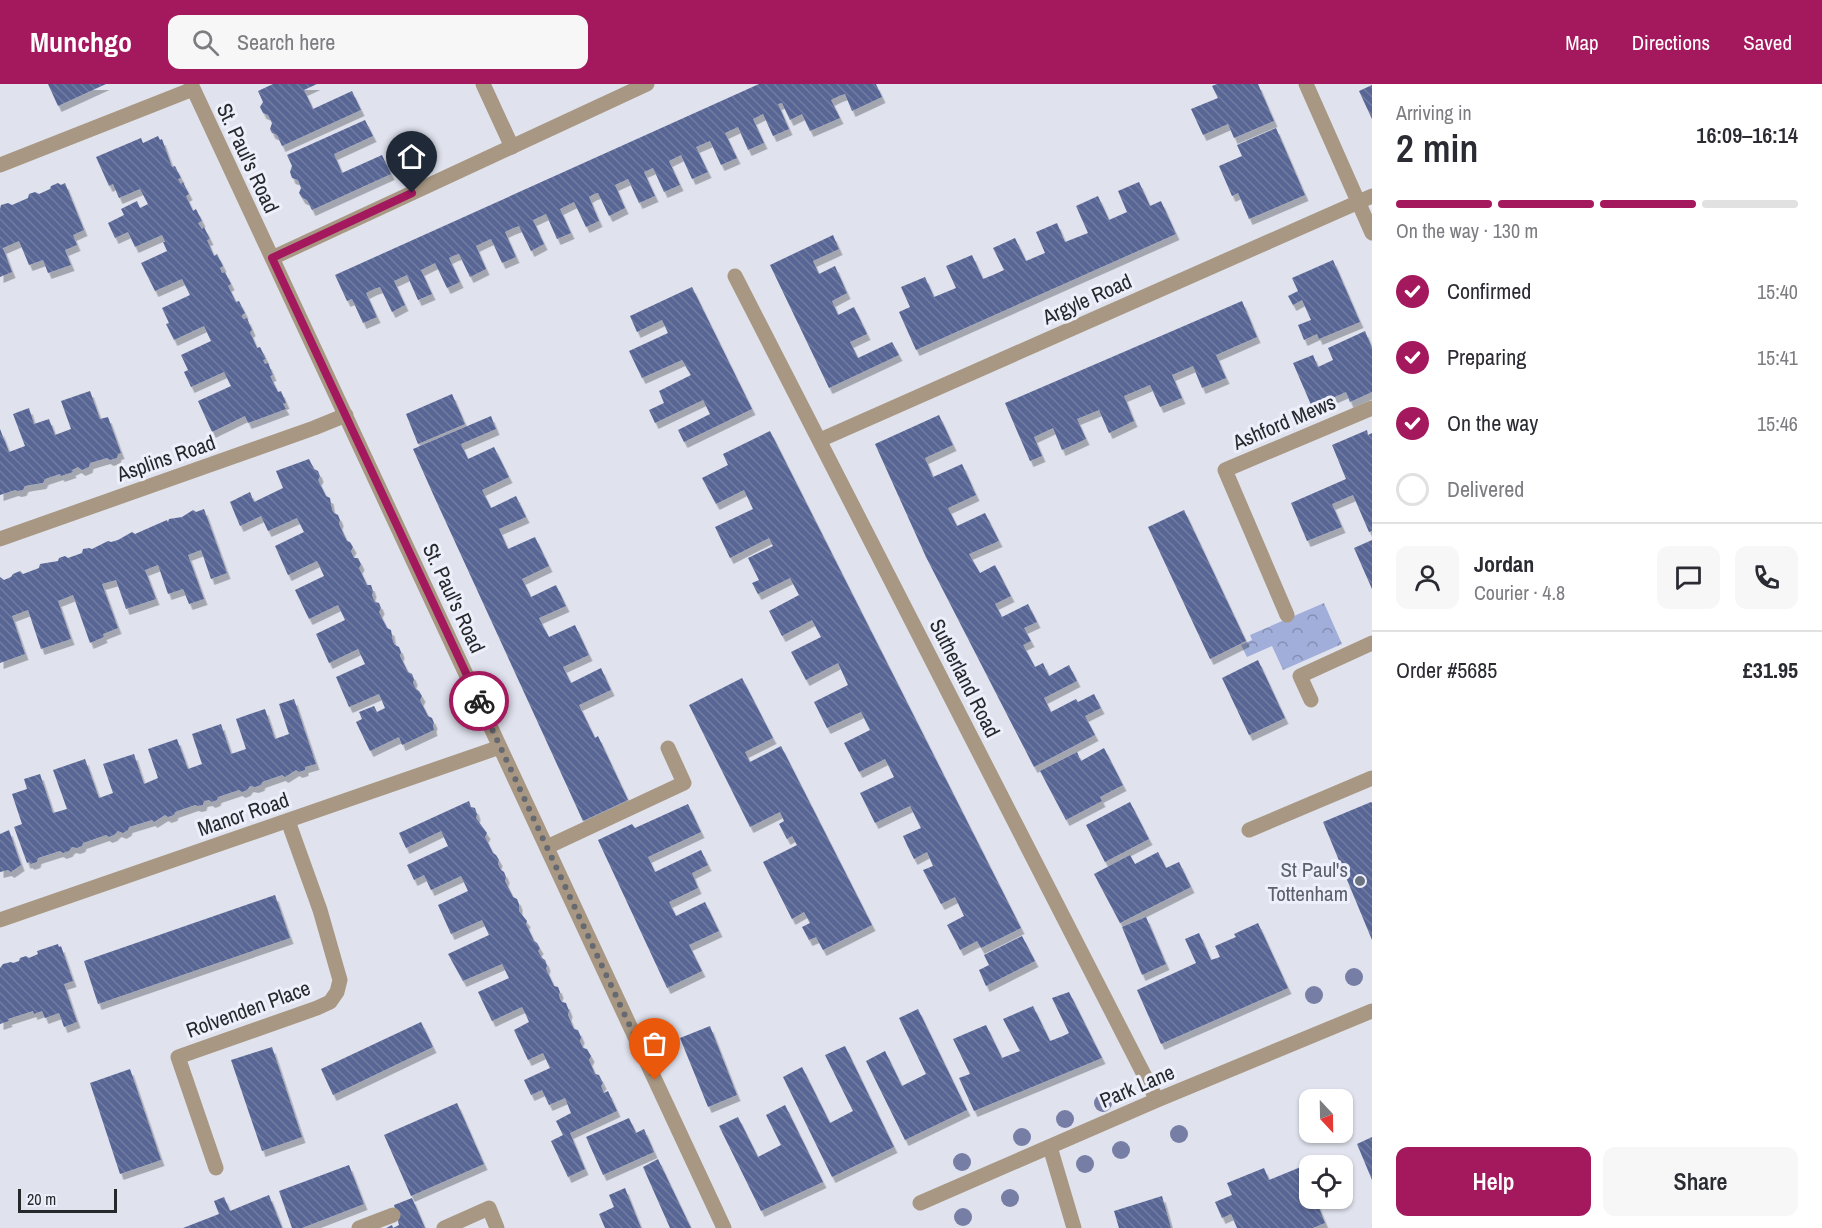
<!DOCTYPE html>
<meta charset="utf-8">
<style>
:root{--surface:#fff;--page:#f7f7f7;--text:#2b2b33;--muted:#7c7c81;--line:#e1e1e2;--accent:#a4185d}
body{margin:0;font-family:"Archivo Narrow",sans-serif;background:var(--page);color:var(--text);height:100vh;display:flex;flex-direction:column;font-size:22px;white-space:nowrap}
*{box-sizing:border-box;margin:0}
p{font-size:20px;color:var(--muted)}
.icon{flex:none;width:33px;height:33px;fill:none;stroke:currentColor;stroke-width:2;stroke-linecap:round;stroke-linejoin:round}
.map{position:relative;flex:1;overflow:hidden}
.sheet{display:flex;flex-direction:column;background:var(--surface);width:450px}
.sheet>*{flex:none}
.needle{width:39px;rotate:158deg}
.controls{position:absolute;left:1299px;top:1005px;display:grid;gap:12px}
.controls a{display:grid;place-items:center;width:54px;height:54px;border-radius:12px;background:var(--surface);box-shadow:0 2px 4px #0004;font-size:30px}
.scale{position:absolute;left:18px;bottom:15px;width:99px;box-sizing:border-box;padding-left:6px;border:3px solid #26282c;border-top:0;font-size:16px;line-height:21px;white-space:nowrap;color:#26282c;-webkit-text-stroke:4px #edf0fb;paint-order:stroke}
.pin{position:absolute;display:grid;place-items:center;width:51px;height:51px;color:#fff;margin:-62px -26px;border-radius:50% 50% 50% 0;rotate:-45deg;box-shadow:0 0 6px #0007}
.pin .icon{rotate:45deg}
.courier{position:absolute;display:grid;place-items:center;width:60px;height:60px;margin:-30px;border:4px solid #a4185d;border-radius:50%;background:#fff;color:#222;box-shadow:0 2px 8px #0007}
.summary em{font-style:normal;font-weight:600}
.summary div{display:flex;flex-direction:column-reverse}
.summary{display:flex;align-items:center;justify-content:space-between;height:102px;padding:0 24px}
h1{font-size:39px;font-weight:600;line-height:45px}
.bar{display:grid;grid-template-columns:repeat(4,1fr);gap:9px 6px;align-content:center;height:72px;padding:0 24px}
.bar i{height:8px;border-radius:4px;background:var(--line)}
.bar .selected{background:var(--accent)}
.bar p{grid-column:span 4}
.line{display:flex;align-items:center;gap:15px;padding:0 24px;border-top:2px solid var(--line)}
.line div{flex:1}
.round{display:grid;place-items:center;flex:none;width:63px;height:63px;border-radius:12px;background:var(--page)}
ol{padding:0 24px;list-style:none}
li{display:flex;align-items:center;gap:18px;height:66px}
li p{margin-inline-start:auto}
li .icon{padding:6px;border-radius:50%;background:var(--accent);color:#fff;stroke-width:4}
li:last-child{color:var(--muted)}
li i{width:33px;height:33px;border:3px solid var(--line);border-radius:50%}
.button{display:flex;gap:12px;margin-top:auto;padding:12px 24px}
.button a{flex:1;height:69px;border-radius:12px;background:var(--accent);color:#fff;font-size:24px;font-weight:600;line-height:69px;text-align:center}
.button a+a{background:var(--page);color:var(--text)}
header{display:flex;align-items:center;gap:36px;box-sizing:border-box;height:84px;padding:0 30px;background:var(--accent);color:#fff}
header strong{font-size:28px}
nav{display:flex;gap:33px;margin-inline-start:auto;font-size:21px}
.search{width:420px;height:54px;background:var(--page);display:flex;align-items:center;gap:15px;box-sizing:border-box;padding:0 21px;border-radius:12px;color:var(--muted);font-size:22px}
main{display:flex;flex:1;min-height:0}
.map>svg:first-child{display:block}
.park{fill:url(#park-crowns)}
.building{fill:url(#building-back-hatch);filter:url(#shadow)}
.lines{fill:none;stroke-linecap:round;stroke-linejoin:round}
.lane{stroke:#a89883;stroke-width:15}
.street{stroke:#a89883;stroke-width:15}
.tree{fill:#777ea5}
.done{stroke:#676970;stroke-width:6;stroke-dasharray:0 10.8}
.route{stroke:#a4185d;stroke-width:8}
.worship-dot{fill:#6b7280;stroke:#edf0fb;stroke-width:2}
.labels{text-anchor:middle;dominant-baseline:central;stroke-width:6;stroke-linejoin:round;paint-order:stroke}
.street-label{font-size:21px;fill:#26282c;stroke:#edf0fb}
.worship-label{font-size:21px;fill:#5b616d;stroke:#edf0fb;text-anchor:end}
</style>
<header>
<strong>Munchgo</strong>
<div class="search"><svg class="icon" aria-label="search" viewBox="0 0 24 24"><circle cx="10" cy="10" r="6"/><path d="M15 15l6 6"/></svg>Search here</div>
<nav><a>Map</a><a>Directions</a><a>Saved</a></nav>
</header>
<main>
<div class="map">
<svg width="1372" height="1144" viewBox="0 0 1372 1144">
<defs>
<pattern id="park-crowns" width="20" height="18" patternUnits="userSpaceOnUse" patternTransform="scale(1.5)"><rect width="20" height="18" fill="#a1aeda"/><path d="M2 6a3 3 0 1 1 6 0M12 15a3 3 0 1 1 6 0" fill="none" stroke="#838eb1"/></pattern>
<pattern id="building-back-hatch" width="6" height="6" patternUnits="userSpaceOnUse" patternTransform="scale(1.5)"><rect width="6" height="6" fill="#586696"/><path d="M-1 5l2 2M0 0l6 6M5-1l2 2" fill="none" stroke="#727ca0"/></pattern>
<filter id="shadow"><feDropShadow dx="3.5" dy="6" stdDeviation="0" flood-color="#0004"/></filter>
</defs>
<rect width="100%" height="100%" fill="#e0e3ee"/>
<path class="park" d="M1324 519 1342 560 1283 586 1272 562 1247 573 1241 561 1252 556 1250 551Z"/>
<path class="building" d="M48 0H106L58 22Z
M273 0H317L304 6 313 25 352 7 361 26 282 62 277 51 272 49 270 45 272 39 268 31 263 29 260 23 263 18 258 7Z
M759 0H876L882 13 852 27 845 10 839 12 831 16 840 34 810 47 802 30 790 36 782 19 778 20 789 45 773 52 763 30 753 35 764 59 748 66 738 43 725 49 737 74 721 81 710 57 696 63 708 88 692 95 681 71 669 77 680 101 664 108 653 84 644 88 655 112 639 119 628 95 615 101 625 124 609 132 598 109 594 110 589 113 599 137 586 143 574 118 560 125 571 149 557 155 546 130 533 136 544 160 531 167 519 142 511 145 505 148 516 173 502 179 491 155 484 158 476 162 486 185 470 193 459 170 455 171 449 174 460 198 447 204 435 179 421 186 432 210 418 216 407 191 394 197 405 221 392 228 380 203 374 205 366 209 377 233 363 239 352 215 347 217 335 191Z
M1217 0H1258L1274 37 1234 54 1228 40 1203 51 1191 25 1218 14 1212 2Z
M1372 1V35L1359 7Z
M365 36 373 52 334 70 342 89 382 71 391 90 312 126 307 116 302 114 299 109 301 104 298 96 292 94 290 88 292 82 287 71Z
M1276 44 1305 111 1249 135 1238 109 1232 112 1219 82 1242 72 1237 61Z
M158 52 160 56 162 55 172 83 175 82 181 94 178 95 181 100 183 98 189 110 186 112 193 127 196 125 202 137 198 139 202 145 204 143 210 155 207 156 214 172 217 170 223 182 220 184 222 189 225 188 231 200 228 202 236 218 239 217 245 229 242 231V233L244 235 247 234 252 246 250 248 257 264 260 263 266 275 263 276 265 280 268 279 273 291 270 292 278 308 281 307 286 319 283 320 286 325 248 339 245 332 212 348 198 317 231 302 224 288 191 303 184 288 188 286 181 271 211 257 204 242 174 256 166 240 169 239 162 224 190 211 182 195 155 207 141 179 167 167 163 158H165L162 151 135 163 128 148 115 154 108 139 124 131 121 125 137 117 140 124 148 120 140 105 119 114 113 100 109 102 96 73 141 54 143 59Z
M1139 98 1150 122 1161 117 1176 150 916 266 899 228 910 223 901 203 925 193 934 213 956 204 946 182 972 171 983 195 993 191 1004 186 993 164 1015 154 1026 177 1045 169 1036 148 1057 139 1065 158 1088 149 1076 122 1098 112 1109 136 1127 128 1118 107Z
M58 99 61 101 65 99 84 146 73 151 77 161 65 166 71 181 48 189 43 176 29 181 19 157 3 164 12 188 0 193V125L1 121 8 119 12 121 28 114 29 110 35 108 39 110 50 105 51 102Z
M833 151 839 165 813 177 819 190 835 182 847 209 832 217 838 231 854 223 867 250 850 258 858 274 892 258 899 271 829 304 770 181Z
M1333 176 1360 238 1319 255 1317 250 1304 256 1298 241 1311 236 1302 216 1293 221 1288 212 1298 207 1292 194Z
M692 203 752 325 684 358 678 346 710 330 703 316 655 339 649 326 664 319 659 307 691 291 682 276 642 294 629 267 668 249 662 236 637 248 630 232Z
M1242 217 1257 253 1216 271 1226 294 1202 304 1193 282 1172 291 1182 314 1160 323 1150 301 1124 312 1134 337 1109 349 1099 326 1077 335 1086 355 1062 366 1053 344 1034 353 1042 372 1030 377 1005 319Z
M1365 247 1372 264V308L1350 318 1346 308 1312 323 1293 279 1313 271 1318 283 1333 276 1328 264Z
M90 307 100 335 108 333 121 369 118 370 117 374 110 376 107 374 90 379 89 383 82 386 78 383 72 386 73 388 61 392 60 390 45 395 43 399 30 401 25 402 23 406 18 407 15 406 0 411V345L9 368 25 362 13 330 29 324 34 340 49 335 55 351 71 345 61 317Z
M452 310 465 340 418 360 406 330Z
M939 331 953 361 925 374 933 393 962 380 976 411 948 424 957 442 985 429 999 457 969 470 980 489 995 481 1011 512 995 520 1002 533 1028 520 1037 538 1024 544 1031 557 1023 561 1035 583 1043 579 1049 592 1069 581 1077 597 1044 614 1051 628 1076 615 1078 618 1094 610 1101 624 1085 632 1095 651 1034 683 926 473 875 360Z
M491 332 496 345 461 360 468 375 494 363 509 393 482 406 491 424 516 412 526 433 499 445 508 465 535 453 549 482 522 495 531 513 556 501 566 522 539 534 544 544 549 553 575 541 589 571 563 583 571 599 601 584 611 606 579 621 595 654 598 652 628 716 583 737 433 410 413 365Z
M1367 346 1368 351 1372 349V447L1369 448 1353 411 1332 420 1342 443 1307 457 1291 419 1346 395 1332 361Z
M770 347 1021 844 981 864 977 857 960 866 955 856 947 841 964 832 955 813 941 820 923 786 933 782 927 768 914 775 907 761 903 752 921 744 910 722 875 739 860 709 894 693 885 675 859 688 844 659 870 646 861 628 827 644 814 618 848 601 838 579 806 596 791 568 821 553 812 536 782 552 769 527 799 511 790 494 758 510 752 499 759 496 748 474 773 462 769 454 730 474 715 443 753 425 744 406 716 420 702 394 728 381 723 370Z
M309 375 314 385 318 387 320 392 318 396 326 412 330 414 332 426 334 429 338 431 340 436 339 440 347 457 350 458 353 463 351 467 354 474H358L361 480 359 484 367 501H371L373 507 372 511 373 514 375 518 379 519 381 524 379 528 387 544 391 546 393 558 395 561 399 563 401 568 400 572 408 588 412 590 414 595 413 599 416 605 419 607 422 612 420 616 428 632 432 634 434 639 433 642 434 646 402 661 399 653 370 667 356 638 362 635 359 628 374 622 377 628 385 624 379 610 349 623 336 593 365 580 358 565 329 579 316 550 345 536 338 521 309 535 295 506 324 492 317 477 288 491 275 462 304 448 297 434 268 447 261 432 240 442 230 418 250 408 254 418 283 404 276 387Z
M204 425 227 489 211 495 201 466 188 471 204 515 189 520 183 505 168 510 158 481 145 486 156 515 126 525 116 496 102 500 118 544 103 550 104 553 90 559 73 511 58 517 71 555 41 565 28 526 12 532 25 570 0 579V493L4 496 11 493 13 490 20 487 23 490 39 484 40 480 58 477 59 474 65 472 68 474 82 469 83 465 89 464 92 465 108 457 111 458 118 456 132 448 135 450 160 439 167 436 168 438 169 435 182 433 193 426 196 428Z
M1184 426 1246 557 1210 575 1148 443Z
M1372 456V505L1354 464Z
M1258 576 1285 634 1249 651 1222 594Z
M742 594 773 654 745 668 750 678 781 662 872 841 823 866 816 853 809 856 802 843 810 839 804 828 792 835 763 778 797 761 792 752 787 755 779 740 784 737 780 728 750 743 689 621Z
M294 615 316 680 305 683V686L299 688 296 686 285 693 282 691 262 698 261 701 255 703 250 702 247 706 242 708 239 706 218 713 217 716 212 718 209 716 204 717 203 721 198 722 195 721 175 728 174 731 168 733 165 731 154 738 152 736 129 743 128 746 123 749 118 747 114 751 109 753 106 751 83 759 82 762 77 764 72 763 69 767 63 769 60 767 38 774 37 778 31 780 29 778 27 779 14 743 22 740 12 710 27 705 24 695 40 690 53 729 67 725 53 686 85 675 99 714 113 709 103 680 134 670 144 700 158 694 148 665 177 655 188 685 202 680 192 650 221 640 231 670 246 665 236 635 250 630 265 625 275 655 289 650 279 620Z
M1104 664 1123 701 1100 713 1102 717 1066 736 1040 687 1077 668 1081 677Z
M469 717 471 723 475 724 477 730 476 734 487 749 485 753 493 769 496 771 499 776 498 780 501 786 504 788 506 793 505 797 513 813 517 815 519 820V827L527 837 526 840 534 857 537 859 540 864 538 867 542 874 545 876 547 881 546 885 554 902 558 903 560 908 559 911 560 915 562 918 566 919 569 927 568 931 574 945 578 946 581 953 580 957 583 964 587 965 591 972 589 976 595 990 599 991 603 999 601 1002 604 1009 608 1007 617 1027 570 1049 585 1085 568 1093 551 1057 563 1051 556 1037 571 1029 565 1014 549 1021 542 1006 531 1011 524 996 550 984 543 969 528 976 514 946 529 938 526 931 522 923 492 937 478 908 509 894 502 880 463 897 448 870 489 851 482 836 451 850 438 821 468 807 461 792 431 806 424 791 414 796 407 781 448 762 441 747 406 764 399 749Z
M1130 718 1149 755 1105 778 1086 741Z
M1371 718 1372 719V856L1323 738Z
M688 720 701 748 648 773 655 788 701 766 708 781 692 789 698 804 669 818 676 832 705 818 719 847 689 861 702 887 667 904 598 756 632 740 635 744Z
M9 746 21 781 11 788 8 786 0 788V750Z
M1158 768 1166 784 1179 778 1191 803 1120 839 1094 790 1130 771 1135 780Z
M275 811 290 854 98 920 84 877Z
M1146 833 1166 880 1142 891 1122 843Z
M1258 839 1288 904 1161 960 1137 906 1196 879 1185 855 1199 849 1211 876 1220 873 1215 862 1236 853 1234 850Z
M1022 852 1035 877 986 902 979 886 989 881 984 871Z
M58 860 59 863 61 862 73 897 64 900 77 938 64 943 59 929 45 934 42 927 34 930 33 927 8 935 9 937 0 940V884L3 880 11 878 13 879 19 877 20 874 26 872 29 874 38 870 37 867Z
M1069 908 1102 974 974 1027 959 994 970 990 953 955 986 941 1002 974 1020 967 1003 935 1033 922 1050 957 1063 952 1069 949 1052 914Z
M918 925 967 1026 905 1056 866 977 885 967 902 1002 926 990 899 934Z
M421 938 433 963 333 1011 321 985Z
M710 942 737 1011 708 1023 680 954Z
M845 962 894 1063 832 1093 783 993 802 983 830 1039 853 1027 825 971Z
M272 963 302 1053 262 1067 231 976Z
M130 985 161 1076 120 1090 90 999Z
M457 1019 484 1080 411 1112 384 1051Z
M785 1021 823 1098 761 1127 719 1042 738 1033 758 1073 781 1061 766 1031Z
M629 1034 636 1049 644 1045 654 1068 603 1091 586 1053Z
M1372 1053V1096L1357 1060Z
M658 1075 668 1096 691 1144H670L643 1083Z
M1313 1078 1314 1082H1310V1114H1315L1325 1139 1313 1144H1237L1231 1130 1222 1134 1215 1118 1232 1111 1227 1099 1264 1084 1269 1096Z
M349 1081 364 1120 302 1144H292L279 1107Z
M625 1104 641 1144H605L599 1130 614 1123 609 1111Z
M269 1111 282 1144H183L219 1130 214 1117 224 1113 230 1127Z
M1162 1112 1171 1144H1119L1114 1127Z
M412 1114 425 1144H386L392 1141 393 1144 399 1141 394 1121Z"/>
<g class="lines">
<path class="lane" d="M483 0 512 63
M1249 746 1372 694
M547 763 684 699 668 664
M359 1144 393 1131
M444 1144 489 1124 497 1144"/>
<path class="street" d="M191 0 724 1144
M1306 0 1372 149
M0 81 193 5
M272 174 647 0
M735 192 1157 1016
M820 356 1372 112
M0 455 314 344 346 331
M1287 531 1225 386 1372 324
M1311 616 1300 592 1372 559
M0 836 500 663
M1050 1063 1074 1144
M216 1084 178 973 317 924 330 918 337 908 340 896 320 826 288 737
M920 1119 1157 1016 1372 927"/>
</g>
<g class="tree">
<circle cx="1354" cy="893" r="9"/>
<circle cx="1314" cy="911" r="9"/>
<circle cx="1103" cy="1019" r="9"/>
<circle cx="1065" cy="1035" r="9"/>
<circle cx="1179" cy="1050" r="9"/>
<circle cx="1022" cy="1053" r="9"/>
<circle cx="1121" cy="1066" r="9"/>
<circle cx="962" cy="1078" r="9"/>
<circle cx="1085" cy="1080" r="9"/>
<circle cx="1010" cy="1114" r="9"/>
<circle cx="963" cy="1133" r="9"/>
</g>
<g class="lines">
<path class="done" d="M479 617 655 996"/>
<path class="route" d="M412 109 272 174 479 617"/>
</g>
<circle class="worship-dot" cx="1360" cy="797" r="6"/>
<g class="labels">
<g class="street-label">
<text transform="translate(248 74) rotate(65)">St. Paul's Road</text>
<text transform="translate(1087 215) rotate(-24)">Argyle Road</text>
<text transform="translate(1284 338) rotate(-23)">Ashford Mews</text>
<text transform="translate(166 374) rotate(-19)">Asplins Road</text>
<text transform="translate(454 514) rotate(65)">St. Paul's Road</text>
<text transform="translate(965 594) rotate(63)">Sutherland Road</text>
<text transform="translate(243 730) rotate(-19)">Manor Road</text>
<text transform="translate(248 925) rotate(-20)">Rolvenden Place</text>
<text transform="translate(1137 1002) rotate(-23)">Park Lane</text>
</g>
<g class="worship-label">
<text x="1348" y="785">St Paul's<tspan x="1348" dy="24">Tottenham</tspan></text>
</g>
</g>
</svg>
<div class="controls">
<a><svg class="needle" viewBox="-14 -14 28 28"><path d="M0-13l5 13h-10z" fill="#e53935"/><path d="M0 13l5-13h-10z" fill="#7c7c81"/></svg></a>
<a><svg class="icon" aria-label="locate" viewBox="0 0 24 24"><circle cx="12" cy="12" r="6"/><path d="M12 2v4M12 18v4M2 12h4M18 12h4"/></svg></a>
</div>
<div class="scale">20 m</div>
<div class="pin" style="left:655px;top:996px;background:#ea580c"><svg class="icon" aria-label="bag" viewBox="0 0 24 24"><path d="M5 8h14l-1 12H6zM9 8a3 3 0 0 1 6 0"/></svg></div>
<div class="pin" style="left:412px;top:109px;background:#1f2937"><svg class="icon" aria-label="home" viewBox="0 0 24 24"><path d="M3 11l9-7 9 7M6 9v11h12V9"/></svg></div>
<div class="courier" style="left:479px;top:617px"><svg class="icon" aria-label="bike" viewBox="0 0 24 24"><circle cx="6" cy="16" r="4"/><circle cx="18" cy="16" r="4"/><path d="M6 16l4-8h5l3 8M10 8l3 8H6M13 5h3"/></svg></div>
</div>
<section class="sheet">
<div class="summary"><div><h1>2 min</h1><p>Arriving in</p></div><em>16:09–16:14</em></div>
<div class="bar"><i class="selected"></i><i class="selected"></i><i class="selected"></i><i></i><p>On the way · 130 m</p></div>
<ol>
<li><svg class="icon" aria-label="check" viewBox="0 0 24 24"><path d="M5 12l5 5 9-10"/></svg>Confirmed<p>15:40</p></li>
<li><svg class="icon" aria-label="check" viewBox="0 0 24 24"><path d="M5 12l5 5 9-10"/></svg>Preparing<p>15:41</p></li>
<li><svg class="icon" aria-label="check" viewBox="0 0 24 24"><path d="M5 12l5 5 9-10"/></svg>On the way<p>15:46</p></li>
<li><i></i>Delivered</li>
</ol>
<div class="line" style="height:108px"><a class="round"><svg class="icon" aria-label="person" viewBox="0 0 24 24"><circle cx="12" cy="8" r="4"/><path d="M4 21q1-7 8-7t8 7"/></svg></a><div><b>Jordan</b><p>Courier · 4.8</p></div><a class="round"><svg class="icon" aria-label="chat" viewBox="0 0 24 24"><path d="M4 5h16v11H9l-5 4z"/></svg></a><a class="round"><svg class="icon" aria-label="phone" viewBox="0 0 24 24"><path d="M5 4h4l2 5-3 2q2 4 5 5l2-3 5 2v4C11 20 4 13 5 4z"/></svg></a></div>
<div class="line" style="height:78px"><div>Order #5685</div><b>£31.95</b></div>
<div class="button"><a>Help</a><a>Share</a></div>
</section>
</main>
